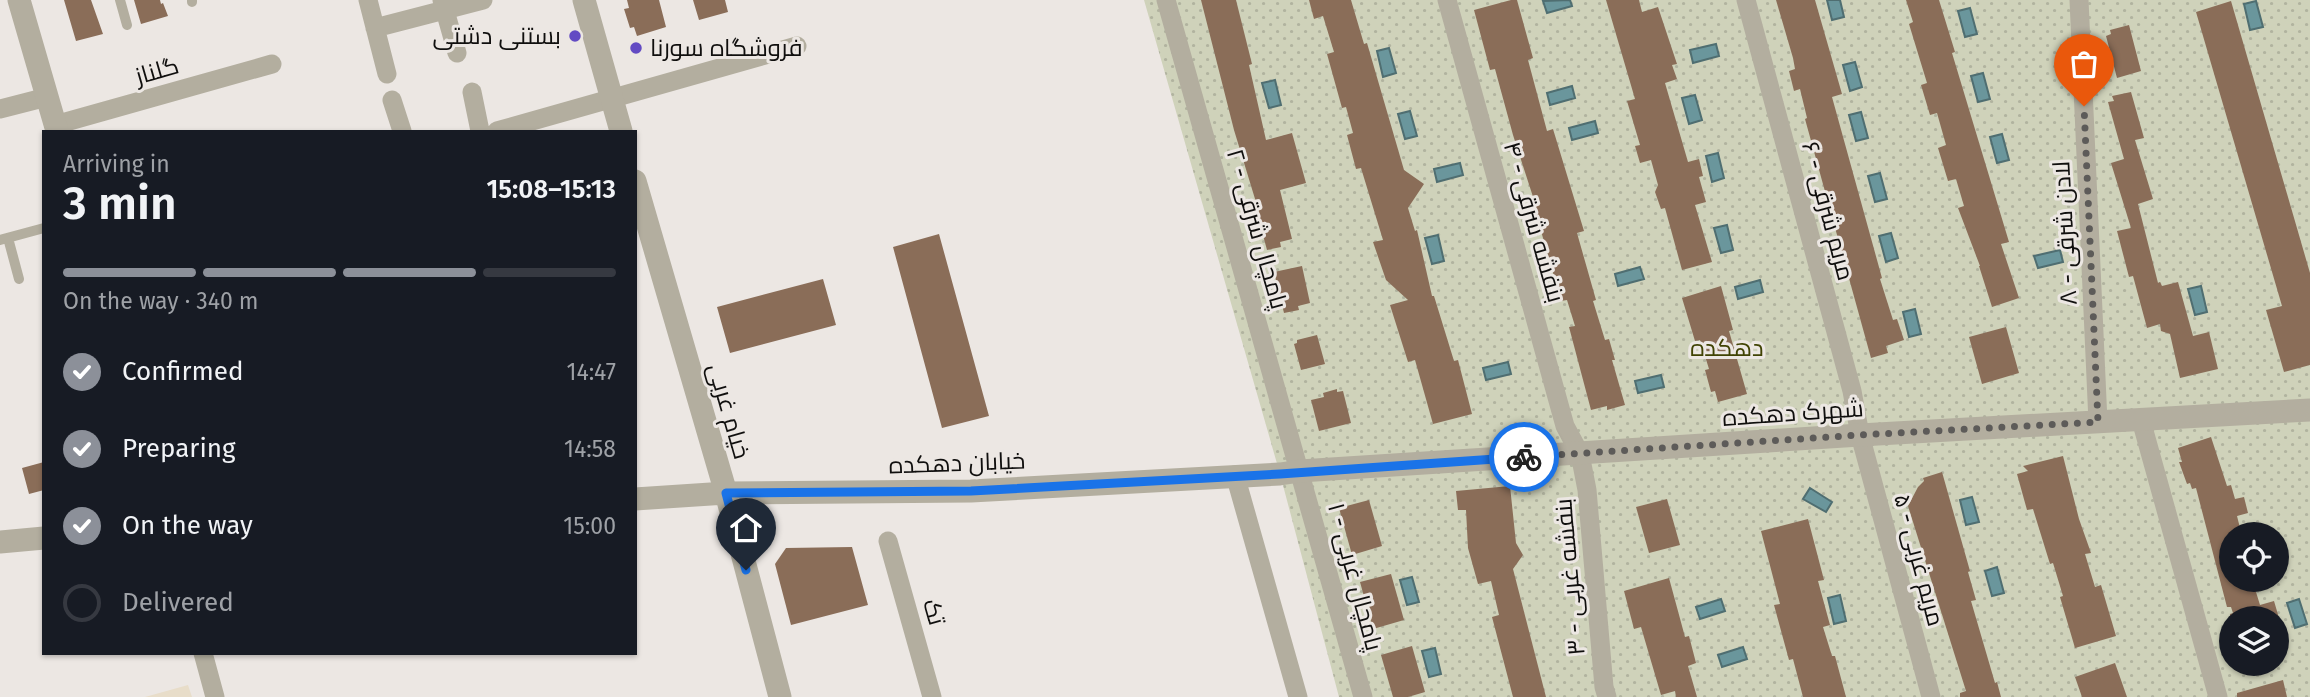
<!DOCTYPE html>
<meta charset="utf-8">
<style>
:root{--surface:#171b24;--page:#20242c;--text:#f1f3f6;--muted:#9ea1a6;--line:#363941;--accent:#8c9099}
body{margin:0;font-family:"Fira Sans",Cairo,sans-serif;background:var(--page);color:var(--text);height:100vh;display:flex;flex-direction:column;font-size:26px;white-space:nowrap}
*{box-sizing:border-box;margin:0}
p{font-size:23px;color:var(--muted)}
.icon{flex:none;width:38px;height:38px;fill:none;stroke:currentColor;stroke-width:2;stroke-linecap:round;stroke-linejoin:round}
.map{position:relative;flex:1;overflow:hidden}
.sheet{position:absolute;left:42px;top:130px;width:595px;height:525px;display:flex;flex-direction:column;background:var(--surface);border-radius:0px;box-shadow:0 2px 5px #0004}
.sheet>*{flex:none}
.tools{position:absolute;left:2219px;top:522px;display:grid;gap:14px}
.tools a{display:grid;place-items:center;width:70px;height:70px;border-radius:50%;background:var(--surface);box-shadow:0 2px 5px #0004;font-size:35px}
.pin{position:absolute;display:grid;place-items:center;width:60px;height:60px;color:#fff;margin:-72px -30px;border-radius:50% 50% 50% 0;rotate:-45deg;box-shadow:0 0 7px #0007}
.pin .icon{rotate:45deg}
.courier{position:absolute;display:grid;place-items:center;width:70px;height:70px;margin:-35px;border:5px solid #1a73e8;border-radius:50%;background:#fff;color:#222;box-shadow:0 2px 9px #0007}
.overview em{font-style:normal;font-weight:600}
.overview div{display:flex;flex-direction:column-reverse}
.overview{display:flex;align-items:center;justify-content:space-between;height:119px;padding:0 21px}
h1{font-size:46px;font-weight:600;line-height:52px}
.bar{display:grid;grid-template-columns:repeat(4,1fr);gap:10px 7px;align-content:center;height:84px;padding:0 21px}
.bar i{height:9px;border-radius:5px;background:var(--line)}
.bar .current{background:var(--accent)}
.bar p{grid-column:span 4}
ol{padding:0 21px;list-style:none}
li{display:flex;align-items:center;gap:21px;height:77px}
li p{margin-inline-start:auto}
li .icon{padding:7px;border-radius:50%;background:var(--accent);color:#fff;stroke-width:4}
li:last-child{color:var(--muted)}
li i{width:38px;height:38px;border:4px solid var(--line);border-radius:50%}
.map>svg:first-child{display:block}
.commercial{fill:#e8ddc9}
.garden{fill:url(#garden-dots);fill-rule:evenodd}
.water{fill:#6a969c;stroke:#4f6e71;stroke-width:2}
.building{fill:#8a6d58}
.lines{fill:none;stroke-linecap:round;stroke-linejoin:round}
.service{stroke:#b3ae9f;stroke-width:10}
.minor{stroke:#b3ae9f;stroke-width:19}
.tertiary{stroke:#b3ae9f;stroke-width:23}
.done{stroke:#5d5b59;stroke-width:7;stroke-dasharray:0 12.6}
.route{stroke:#1a73e8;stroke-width:9}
.poi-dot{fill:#634bc3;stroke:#ece7e3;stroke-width:2.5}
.labels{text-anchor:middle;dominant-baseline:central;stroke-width:6;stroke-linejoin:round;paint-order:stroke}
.poi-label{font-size:24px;fill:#100f0e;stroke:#ece7e3;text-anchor:end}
.street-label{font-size:24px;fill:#100f0e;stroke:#ece7e3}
.park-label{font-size:24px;fill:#404304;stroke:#ece7e3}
</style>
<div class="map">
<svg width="2310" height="697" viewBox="0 0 2310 697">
<defs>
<pattern id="garden-dots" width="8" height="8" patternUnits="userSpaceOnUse" patternTransform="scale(1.75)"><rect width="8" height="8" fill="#cfd2ba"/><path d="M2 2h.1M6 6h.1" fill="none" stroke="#b1b39f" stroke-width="1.8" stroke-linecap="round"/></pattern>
</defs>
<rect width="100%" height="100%" fill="#ece7e3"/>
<path class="commercial" d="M188 685 192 697H145Z"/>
<path class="garden" d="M1144 0H2310V697H1339L1280 474ZM2231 534H2277V579H2231ZM2231 618H2277V663H2231Z"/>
<path class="water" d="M1570 0 1572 6 1547 13 1543 1Z
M1827 0H1840L1844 17 1832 20Z
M2256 1 2263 27 2250 30 2244 4Z
M1970 8 1977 34 1965 37 1958 11Z
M1716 44 1719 56 1693 63 1690 50Z
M1389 48 1396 73 1383 77 1377 51Z
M1855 62 1862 87 1850 91 1843 65Z
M1983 73 1990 99 1978 102 1971 76Z
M1275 80 1281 105 1269 108 1262 83Z
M1572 86 1575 98 1550 105 1547 93Z
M1695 95 1702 120 1689 124 1682 98Z
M1410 111 1417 136 1405 139 1398 114Z
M1861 112 1868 138 1856 141 1849 115Z
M1595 121 1598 133 1572 140 1569 128Z
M2002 134 2009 160 1997 163 1990 137Z
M1718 153 1724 178 1712 182 1706 156Z
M1460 163 1463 175 1437 182 1434 169Z
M1880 173 1887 199 1875 202 1868 176Z
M1727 225 1733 250 1721 253 1714 228Z
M1891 233 1898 258 1886 262 1879 236Z
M1438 235 1444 261 1432 264 1425 238Z
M2060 250 2063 262 2038 268 2034 256Z
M1640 267 1644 279 1618 286 1615 274Z
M1760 280 1763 292 1738 299 1735 287Z
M2201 286 2207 312 2195 315 2188 289Z
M1915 309 1921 334 1909 337 1903 312Z
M1508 362 1511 374 1486 380 1483 368Z
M1661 375 1664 387 1638 393 1635 381Z
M1810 488 1832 502 1826 512 1803 499Z
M1972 497 1979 522 1966 525 1960 500Z
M1997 567 2004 593 1992 596 1985 571Z
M1412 577 1419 602 1407 605 1400 580Z
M1840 595 1846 621 1834 624 1828 598Z
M1721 599 1725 611 1700 619 1696 607Z
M2299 599 2307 624 2295 628 2287 603Z
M1743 647 1747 659 1722 667 1718 655Z
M1435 648 1441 674 1429 677 1422 651Z"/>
<path class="building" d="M64 0H91L103 34 76 41Z
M134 0H160L161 4 163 3 168 16 141 24Z
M627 0H659L666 27 637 36 634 27 630 28 624 9 629 8Z
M693 0H725L728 12 699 20Z
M1201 0H1236L1252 64 1249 65 1266 140 1292 133 1306 183 1280 190 1292 239 1280 242 1281 247 1267 250 1257 213 1259 212 1234 130Z
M1309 0H1351L1364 44 1367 43 1404 170 1424 184 1408 208 1415 231 1417 230 1432 296H1434L1454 361 1458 360 1472 414 1433 424 1415 360 1408 362 1390 305 1408 300 1386 280 1373 242 1383 240 1361 168 1356 169 1347 135 1353 133 1346 107 1342 108 1327 54 1334 52 1323 16 1314 19Z
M1511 0H1517L1533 58 1528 60 1547 131 1553 129 1584 231 1577 233 1596 300 1593 301 1605 340 1609 339 1615 360H1612L1625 405 1607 410V406L1591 410 1569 327 1575 326 1567 300 1561 301 1533 203H1535L1513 135 1495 69 1490 70 1474 10Z
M1606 0H1639L1642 12 1658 7 1677 64 1672 65 1677 79 1665 83 1688 162 1699 159 1703 176 1699 177 1706 202 1695 205 1712 262 1682 270 1665 208 1661 209 1655 192 1658 185 1651 160 1640 163 1635 146 1640 145 1627 101 1635 99Z
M1776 0H1815L1842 94 1832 97 1882 278 1880 279 1893 320 1897 319 1904 340 1886 346 1888 353 1871 358 1805 119 1807 118 1800 89 1794 91 1789 71 1795 69 1793 58Z
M1906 0H1939L1955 52 1952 53 2009 242 2001 244 2019 298 1992 307 1979 266H1980L1958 208 1964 206 1956 179 1948 181 1938 148 1946 145 1937 113 1930 115 1921 85 1927 83 1909 24 1913 22Z
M2231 1 2310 273V365L2284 372 2266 310 2282 306 2196 12Z
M2129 25 2141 71 2117 78 2106 36 2111 34 2110 30Z
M2131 92 2144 138 2135 140 2153 199 2138 204 2158 283 2160 282 2162 286 2178 282 2193 336 2209 332 2218 369 2180 378 2170 334 2161 331 2160 324 2147 328 2133 276 2129 277 2117 231 2131 228 2111 163 2124 159 2108 102 2114 101 2112 96Z
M939 234 989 416 942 428 893 247Z
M1302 266 1310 303 1298 306 1299 310 1284 313 1274 272Z
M823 279 836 325 730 353 717 307Z
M1721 286 1733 330 1729 331 1747 394 1718 402 1715 391 1711 392 1705 370 1709 369 1700 340 1695 341 1682 298Z
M2006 327 2019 373 1982 384 1969 337Z
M1317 335 1325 364 1301 370 1294 344 1297 343V340Z
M1337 389V392L1343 391 1351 423 1319 431 1311 400 1324 397 1323 393Z
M2211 437 2227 486 2231 485 2235 499 2244 497 2248 513 2237 516 2241 532 2231 534V579H2252L2260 605 2274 601 2279 618H2230V614L2233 613 2231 607H2227L2196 488 2192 489 2190 483 2187 484 2179 462H2182L2178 448Z
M2063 456 2079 519 2091 553 2085 554 2095 587 2101 585 2116 636 2075 648 2060 597 2063 596 2053 563 2050 564 2033 509 2027 510 2017 474 2028 471 2023 466Z
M44 462V490L29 494 22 468Z
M1942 472 1970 571 1968 572 1976 600 1971 601 1995 683 1997 682 2001 697H1960V693L1966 691 1908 506 1918 487 1924 481 1923 478Z
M1510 486 1516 543 1523 555 1513 569 1546 697H1513L1492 617 1499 615 1491 581 1478 584 1468 548 1466 510H1458L1456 491Z
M1667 499 1680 545 1649 553 1636 507Z
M1369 500 1382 546 1352 555 1339 508Z
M1808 519 1824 580 1818 581 1830 625 1823 627 1832 656H1835L1846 697H1803L1793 659 1789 660 1774 605 1780 604 1761 531Z
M852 547 868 605 791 625 775 564 786 548Z
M1391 574 1404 620 1373 629 1360 582Z
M1669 578 1685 637 1689 636 1696 663 1688 666 1697 697H1676L1675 691 1661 695 1641 627 1634 629 1624 591Z
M1412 646 1425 692 1408 697H1393L1381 655Z
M2115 663 2127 697H2082L2075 677Z
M2283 680 2287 697H2237V693Z"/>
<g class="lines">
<path class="service" d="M120 0 127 25
M192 0V2
M8 238 19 279
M0 240 44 228"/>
<path class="minor" d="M368 0 387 74
M442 0 457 53
M1166 0 1363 697
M1447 0 1565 426 1580 454 1587 490 1604 687 1607 697
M1746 0 1852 391 1860 435 1931 697
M2079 0 2098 422
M375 28 483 0
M472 92 480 131
M392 100 402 131
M0 109 47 97
M55 125 272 64
M497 131 797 46
M2141 420 2218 697
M1235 475 1298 697
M888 541 932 697
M203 653 215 697"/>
<path class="tertiary" d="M19 0 57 131
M584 0 621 131
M635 181 726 493 780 697
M635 499 726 493 971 491 1280 474 1300 471 1860 435 2310 410
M0 542 44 538"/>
</g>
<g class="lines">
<path class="done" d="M1524 457 1860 435 2098 422 2084 106"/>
<path class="route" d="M746 570 726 493 971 491 1280 474 1524 457"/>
</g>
<g class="poi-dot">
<circle cx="575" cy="36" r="7"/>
<circle cx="636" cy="48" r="7"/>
</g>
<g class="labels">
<g class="poi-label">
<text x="561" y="36">بستنی دشتی</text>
<text x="650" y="48" text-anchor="start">فروشگاه سورنا</text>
</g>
<g class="street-label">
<text transform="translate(157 71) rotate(-16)">گلناز</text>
<text transform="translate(1828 211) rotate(75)">مریم شرقی - ۶</text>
<text transform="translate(1534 222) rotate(74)">بنفشه شرقی - ۴</text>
<text transform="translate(1257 229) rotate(74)">پامچال شرقی - ۲</text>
<text transform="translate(2065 233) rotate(-93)">لادن شرقی - ۸</text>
<text transform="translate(729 411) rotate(74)">خیام غربی</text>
<text transform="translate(1793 413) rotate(-4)">شهرک دهکده</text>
<text transform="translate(957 463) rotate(-2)">خیابان دهکده</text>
<text transform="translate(1919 560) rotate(75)">مریم غربی - ۵</text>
<text transform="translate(1355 577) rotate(75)">پامچال غربی - ۱</text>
<text transform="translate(1570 577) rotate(-95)">بنفشه غربی - ۳</text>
<text transform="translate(934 612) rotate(74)">تک</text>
</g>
<g class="park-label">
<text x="1727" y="348">دهکده</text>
</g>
</g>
</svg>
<div class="tools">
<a><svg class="icon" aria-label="locate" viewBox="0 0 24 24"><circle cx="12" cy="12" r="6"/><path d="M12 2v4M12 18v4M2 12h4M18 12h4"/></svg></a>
<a><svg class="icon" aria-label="layers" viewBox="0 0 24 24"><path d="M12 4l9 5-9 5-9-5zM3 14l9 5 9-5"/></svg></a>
</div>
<div class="pin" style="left:2084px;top:106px;background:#ea580c"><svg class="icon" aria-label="bag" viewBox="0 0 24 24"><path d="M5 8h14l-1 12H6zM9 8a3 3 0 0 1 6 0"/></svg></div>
<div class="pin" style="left:746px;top:570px;background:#1f2937"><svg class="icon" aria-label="home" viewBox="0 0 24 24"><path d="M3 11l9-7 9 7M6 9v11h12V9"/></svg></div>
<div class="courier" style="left:1524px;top:457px"><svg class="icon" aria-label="bike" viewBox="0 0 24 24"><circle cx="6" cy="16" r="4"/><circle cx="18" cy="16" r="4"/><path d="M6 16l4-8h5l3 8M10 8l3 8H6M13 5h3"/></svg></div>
<section class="sheet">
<div class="overview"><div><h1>3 min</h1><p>Arriving in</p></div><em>15:08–15:13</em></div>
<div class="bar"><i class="current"></i><i class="current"></i><i class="current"></i><i></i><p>On the way · 340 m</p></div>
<ol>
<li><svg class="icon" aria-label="check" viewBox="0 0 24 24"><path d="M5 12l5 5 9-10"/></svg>Confirmed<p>14:47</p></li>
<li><svg class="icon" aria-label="check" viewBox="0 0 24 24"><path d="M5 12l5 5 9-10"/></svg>Preparing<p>14:58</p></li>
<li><svg class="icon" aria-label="check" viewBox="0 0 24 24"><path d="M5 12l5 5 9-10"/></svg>On the way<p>15:00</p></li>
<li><i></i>Delivered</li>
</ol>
</section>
</div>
